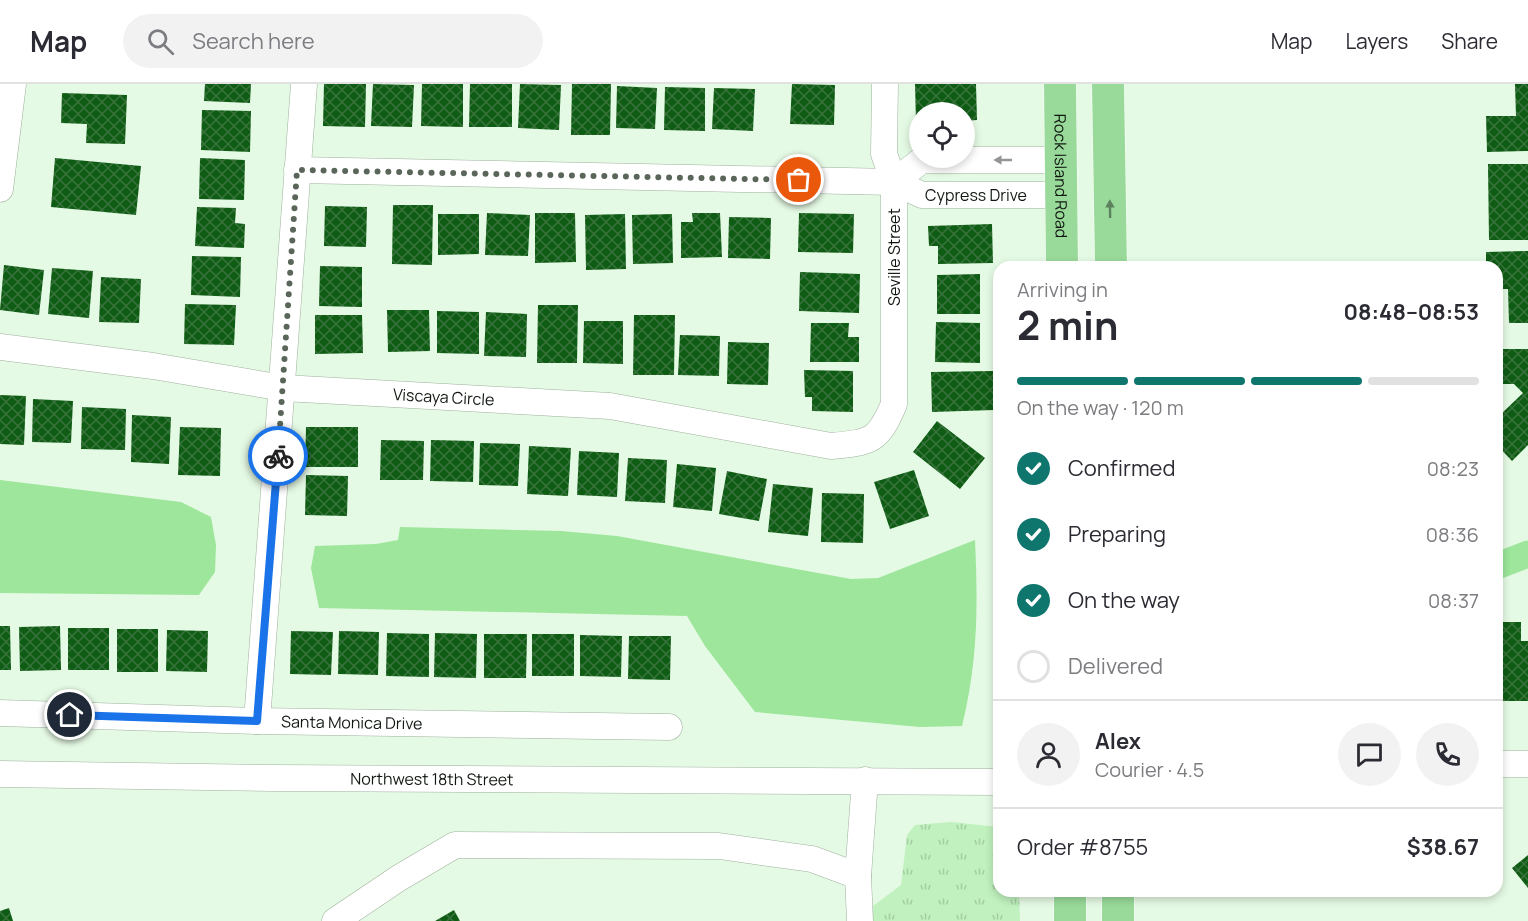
<!DOCTYPE html>
<meta charset="utf-8">
<style>
:root{--surface:#fff;--page:#f2f2f3;--text:#2b2b33;--muted:#7c7c81;--line:#e1e1e2;--accent:#0f766e}
body{margin:0;font-family:Manrope,sans-serif;background:var(--page);color:var(--text);height:100vh;display:flex;flex-direction:column;font-size:22px;white-space:nowrap}
*{box-sizing:border-box;margin:0}
p{font-size:20px;color:var(--muted)}
.icon{flex:none;width:33px;height:33px;fill:none;stroke:currentColor;stroke-width:2;stroke-linecap:round;stroke-linejoin:round}
.map{position:relative;flex:1;overflow:hidden}
.panel{position:absolute;left:993px;top:177px;width:510px;height:636px;display:flex;flex-direction:column;background:var(--surface);border-radius:18px;box-shadow:0 3px 9px #0003}
.panel>*{flex:none}
.buttons{position:absolute;left:909px;top:18px;display:grid;gap:12px}
.buttons a{display:grid;place-items:center;width:66px;height:66px;border-radius:50%;background:var(--surface);box-shadow:0 3px 9px #0003;font-size:30px}
.pin{position:absolute;display:grid;place-items:center;width:51px;height:51px;color:#fff;margin:-26px;border:3px solid #fff;border-radius:50%;box-shadow:0 2px 6px #0007}
.courier{position:absolute;display:grid;place-items:center;width:60px;height:60px;margin:-30px;border:4px solid #1a73e8;border-radius:50%;background:#fff;color:#222;box-shadow:0 2px 8px #0007}
.headline em{font-style:normal;font-weight:700}
.headline div{display:flex;flex-direction:column-reverse}
.headline{display:flex;align-items:center;justify-content:space-between;height:102px;padding:0 24px}
h1{font-size:39px;font-weight:700;line-height:45px}
.bar{display:grid;grid-template-columns:repeat(4,1fr);gap:9px 6px;align-content:center;height:72px;padding:0 24px}
.bar i{height:8px;border-radius:4px;background:var(--line)}
.bar .selected{background:var(--accent)}
.bar p{grid-column:span 4}
.line{display:flex;align-items:center;gap:15px;padding:0 24px;border-top:2px solid var(--line)}
.line div{flex:1}
.round{display:grid;place-items:center;flex:none;width:63px;height:63px;border-radius:32px;background:var(--page)}
ol{padding:0 24px;list-style:none}
li{display:flex;align-items:center;gap:18px;height:66px}
li p{margin-inline-start:auto}
li .icon{padding:6px;border-radius:50%;background:var(--accent);color:#fff;stroke-width:4}
li:last-child{color:var(--muted)}
li i{width:33px;height:33px;border:3px solid var(--line);border-radius:50%}
header{display:flex;align-items:center;gap:36px;box-sizing:border-box;height:84px;padding:0 30px;background:var(--surface);border-bottom:2px solid var(--line)}
header strong{font-size:28px}
nav{display:flex;gap:33px;margin-inline-start:auto;font-size:21px}
.search{width:420px;height:54px;background:var(--page);display:flex;align-items:center;gap:15px;box-sizing:border-box;padding:0 21px;border-radius:33px;color:var(--muted);font-size:22px}
.map>svg:first-child{display:block}
.grass{fill:url(#grass-tufts)}
.water{fill:#9de69b}
.lines{fill:none;stroke-linecap:round;stroke-linejoin:round}
.canal{stroke:#9de69b;stroke-width:27}
.building{fill:url(#building-cross-hatch)}
.minor-casing{stroke:#9eb19d;stroke-width:27}
.major-casing{stroke:#fff;stroke-width:33}
.minor{stroke:#fff;stroke-width:26}
.major{stroke:#99da9a;stroke-width:32}
.oneway{fill:#939793}
.oneway2{fill:#5b825c}
.done{stroke:#5b665a;stroke-width:6;stroke-dasharray:0 10.8}
.route{stroke:#1a73e8;stroke-width:8}
.labels{text-anchor:middle;dominant-baseline:central;stroke-width:6;stroke-linejoin:round;paint-order:stroke}
.street-label{font-size:16px;fill:#101710;stroke:#fff}
</style>
<header>
<strong>Map</strong>
<div class="search"><svg class="icon" aria-label="search" viewBox="0 0 24 24"><circle cx="10" cy="10" r="6"/><path d="M15 15l6 6"/></svg>Search here</div>
<nav><a>Map</a><a>Layers</a><a>Share</a></nav>
</header>
<div class="map">
<svg width="1528" height="837" viewBox="0 0 1528 837">
<defs>
<pattern id="grass-tufts" width="24" height="20" patternUnits="userSpaceOnUse" patternTransform="scale(1.5)"><rect width="24" height="20" fill="#c0f1be"/><path d="M3 7l-1-3M5 7V3M7 7l1-3M15 17l-1-3M17 17v-4M19 17l1-3" fill="none" stroke="#a4cea2"/></pattern>
<pattern id="building-cross-hatch" width="8" height="8" patternUnits="userSpaceOnUse" patternTransform="scale(1.5)"><rect width="8" height="8" fill="#0f5c14"/><path d="M0 0l8 8M0 8l8-8" fill="none" stroke="#39733d"/></pattern>
</defs>
<rect width="100%" height="100%" fill="#e5fae4"/>
<path class="grass" d="M951 738 999 743V807H1019L1020 837H853L901 801 907 751 915 741Z"/>
<path class="water" d="M0 396 181 418 211 433 216 461 215 488 199 511 0 509Z
M400 443 561 447 617 452 851 495 878 494 975 456C978 523 978 577 962 642L920 643 755 628 705 562 687 532 319 524 311 484 315 462 376 460 398 456Z"/>
<g class="lines">
<path class="canal" d="M1497 482 1528 470"/>
</g>
<path class="building" d="M205 0H251L250 19 204 17Z
M324 0H366L365 43 323 42Z
M373 0 414 1 412 43 371 42Z
M422 0H463V43L421 42Z
M470 0H512V43H469Z
M520 0 561 1 559 46 518 44Z
M572 0H611L610 51H571Z
M792 0 835 1 834 41 790 40Z
M915 0H976L977 36 964 37V28H920V37L916 38Z
M1515 0H1528V67L1487 68 1486 32H1516Z
M617 2 657 4 655 45 616 44Z
M665 3 705 4V47L664 46Z
M714 4 755 5 753 47 712 45Z
M62 9 127 11 125 60 86 59 87 40 61 39Z
M202 26 251 27 250 68 201 66Z
M55 74 141 82 136 131 51 123Z
M200 74 245 76 244 116 199 115Z
M1488 80H1528V156H1489Z
M393 121H433L432 181 392 180Z
M325 122 367 123 366 163 324 162Z
M197 123 236 124 235 139 245 140 244 164 195 162Z
M487 129 530 131 528 172 485 171Z
M535 129H575L576 178 535 179Z
M692 129H720L722 173 681 174V138H693Z
M799 129 854 130 853 169 798 168Z
M438 130H479V170L438 171Z
M625 130 626 185 586 186 585 131Z
M672 130 673 179 633 180 632 131Z
M729 133 771 134 770 175 728 174Z
M992 140 993 179 938 180V162H929L928 142Z
M1528 167V239H1509L1508 205H1497V183H1486V168Z
M192 172 241 173 240 213 191 211Z
M4 181 44 186 39 231 0 226Z
M320 182 362 183V223L319 222Z
M52 184 93 187 89 234 48 230Z
M800 188 860 190 859 229 799 227Z
M980 190V230H937V191Z
M101 193 141 195 139 239 99 238Z
M185 220 236 221 234 261 184 260Z
M538 221H578L577 279H537Z
M387 226H429L430 267 388 268Z
M437 227 479 228V270L437 269Z
M486 228 527 230 526 273 484 272Z
M315 231H362L363 269 315 270Z
M634 231H675L674 291H633Z
M584 237H623V280L583 279Z
M936 238 980 239V279L935 278Z
M811 239H849L848 253H859V278H810Z
M680 251 720 252 719 292 678 291Z
M728 258 769 259 768 301 727 300Z
M1499 265H1528V361L1512 377 1497 361V346L1501 342V330L1523 309 1514 300H1499Z
M804 286 853 287V328L812 327V313H805Z
M993 287 994 326 932 328 931 288Z
M0 311 26 312 24 361 0 360Z
M33 315 73 317 71 359 32 358Z
M82 323 126 325 125 366 81 365Z
M132 331 171 333 169 380 131 378Z
M937 337 985 374 960 405 913 368Z
M180 343 221 344 220 392 178 391Z
M306 343H358V383H305Z
M381 356 424 357 423 396H380Z
M431 356 474 357 473 398 430 397Z
M480 359 520 360 518 402 479 401Z
M529 362 571 364 568 412 527 410Z
M579 367 619 369 617 413 577 411Z
M628 374 667 376 665 419 625 417Z
M677 380 716 384 712 427 673 423Z
M914 386 929 432 890 445 874 398Z
M727 387 767 395 759 437 719 430Z
M306 391 348 392 347 432 305 431Z
M773 400 813 404 808 452 768 448Z
M822 409 864 410 863 459 821 458Z
M1497 538H1521V557H1528V617H1497Z
M0 542H10L11 586H0Z
M60 542 61 586 20 587 19 543Z
M68 544H109V586H68Z
M117 545H158V588H117Z
M167 546 208 547 207 588 166 587Z
M291 547 333 548 331 591 290 590Z
M339 547 379 548 378 591 338 590Z
M387 549 429 550V593L386 592Z
M435 549 477 550 476 594 434 593Z
M484 550H527L526 594H484Z
M532 550H574V592H532Z
M580 551 622 552 621 593 580 592Z
M629 552H671L670 596 628 595Z
M1528 771V804L1512 784Z
M9 824 13 837H0V827Z
M454 826 460 837H435Z"/>
<g class="lines">
<g class="minor-casing">
<g id="minor">
<path id="s1" d="M297 86 894 98 922 111H1062"/>
<path d="M894 98 922 76H1061"/>
<path d="M0 105 13 0"/>
<path id="s2" d="M0 263 153 282 283 304 610 322 831 362C871 358 878 358 894 320V98L884 70 885 0"/>
<path id="s3" d="M0 629 257 637 669 643"/>
<path d="M257 637 304 0"/>
<path d="M1497 680H1528"/>
<path id="s4" d="M0 690 273 694 999 698"/>
<path d="M335 837 399 794 455 761 719 762 812 775 858 792"/>
<path d="M860 837 858 792 865 696"/>
</g>
</g>
<g class="major-casing">
<g id="major">
<path id="s5" d="M1060 0 1062 183"/>
<path d="M1108 0 1111 183"/>
<path d="M1070 807V837"/>
<path d="M1118 837V807"/>
</g>
</g>
<use href="#minor" class="minor"/>
<use href="#major" class="major"/>
</g>
<defs><path id="oneway-solid" d="M-6-.8H1V-3.2L6.5 0L1 3.2V.8H-6Z" transform="scale(1.5)"/></defs>
<use class="oneway" href="#oneway-solid" transform="translate(1003 76) rotate(180)"/>
<use class="oneway2" href="#oneway-solid" transform="translate(1110 125) rotate(-91)"/>
<g class="lines">
<path class="done" d="M278 372 297 86 799 96"/>
<path class="route" d="M70 631 257 637 278 372"/>
</g>
<g class="labels">
<g class="street-label">
<text stroke="none"><textPath href="#s5" startOffset="92">Rock Island Road</textPath></text>
<text stroke="none"><textPath href="#s1" startOffset="682">Cypress Drive</textPath></text>
<text transform="translate(894 173) rotate(-90)">Seville Street</text>
<text stroke="none"><textPath href="#s2" startOffset="447">Viscaya Circle</textPath></text>
<text stroke="none"><textPath href="#s3" startOffset="352">Santa Monica Drive</textPath></text>
<text stroke="none"><textPath href="#s4" startOffset="432">Northwest 18th Street</textPath></text>
</g>
</g>
</svg>
<div class="buttons">
<a><svg class="icon" aria-label="locate" viewBox="0 0 24 24"><circle cx="12" cy="12" r="6"/><path d="M12 2v4M12 18v4M2 12h4M18 12h4"/></svg></a>
</div>
<div class="pin" style="left:799px;top:96px;background:#ea580c"><svg class="icon" aria-label="bag" viewBox="0 0 24 24"><path d="M5 8h14l-1 12H6zM9 8a3 3 0 0 1 6 0"/></svg></div>
<div class="pin" style="left:70px;top:631px;background:#1f2937"><svg class="icon" aria-label="home" viewBox="0 0 24 24"><path d="M3 11l9-7 9 7M6 9v11h12V9"/></svg></div>
<div class="courier" style="left:278px;top:372px"><svg class="icon" aria-label="bike" viewBox="0 0 24 24"><circle cx="6" cy="16" r="4"/><circle cx="18" cy="16" r="4"/><path d="M6 16l4-8h5l3 8M10 8l3 8H6M13 5h3"/></svg></div>
<section class="panel">
<div class="headline"><div><h1>2 min</h1><p>Arriving in</p></div><em>08:48–08:53</em></div>
<div class="bar"><i class="selected"></i><i class="selected"></i><i class="selected"></i><i></i><p>On the way · 120 m</p></div>
<ol>
<li><svg class="icon" aria-label="check" viewBox="0 0 24 24"><path d="M5 12l5 5 9-10"/></svg>Confirmed<p>08:23</p></li>
<li><svg class="icon" aria-label="check" viewBox="0 0 24 24"><path d="M5 12l5 5 9-10"/></svg>Preparing<p>08:36</p></li>
<li><svg class="icon" aria-label="check" viewBox="0 0 24 24"><path d="M5 12l5 5 9-10"/></svg>On the way<p>08:37</p></li>
<li><i></i>Delivered</li>
</ol>
<div class="line" style="height:108px"><a class="round"><svg class="icon" aria-label="person" viewBox="0 0 24 24"><circle cx="12" cy="8" r="4"/><path d="M4 21q1-7 8-7t8 7"/></svg></a><div><b>Alex</b><p>Courier · 4.5</p></div><a class="round"><svg class="icon" aria-label="chat" viewBox="0 0 24 24"><path d="M4 5h16v11H9l-5 4z"/></svg></a><a class="round"><svg class="icon" aria-label="phone" viewBox="0 0 24 24"><path d="M5 4h4l2 5-3 2q2 4 5 5l2-3 5 2v4C11 20 4 13 5 4z"/></svg></a></div>
<div class="line" style="height:78px"><div>Order #8755</div><b>$38.67</b></div>
</section>
</div>
